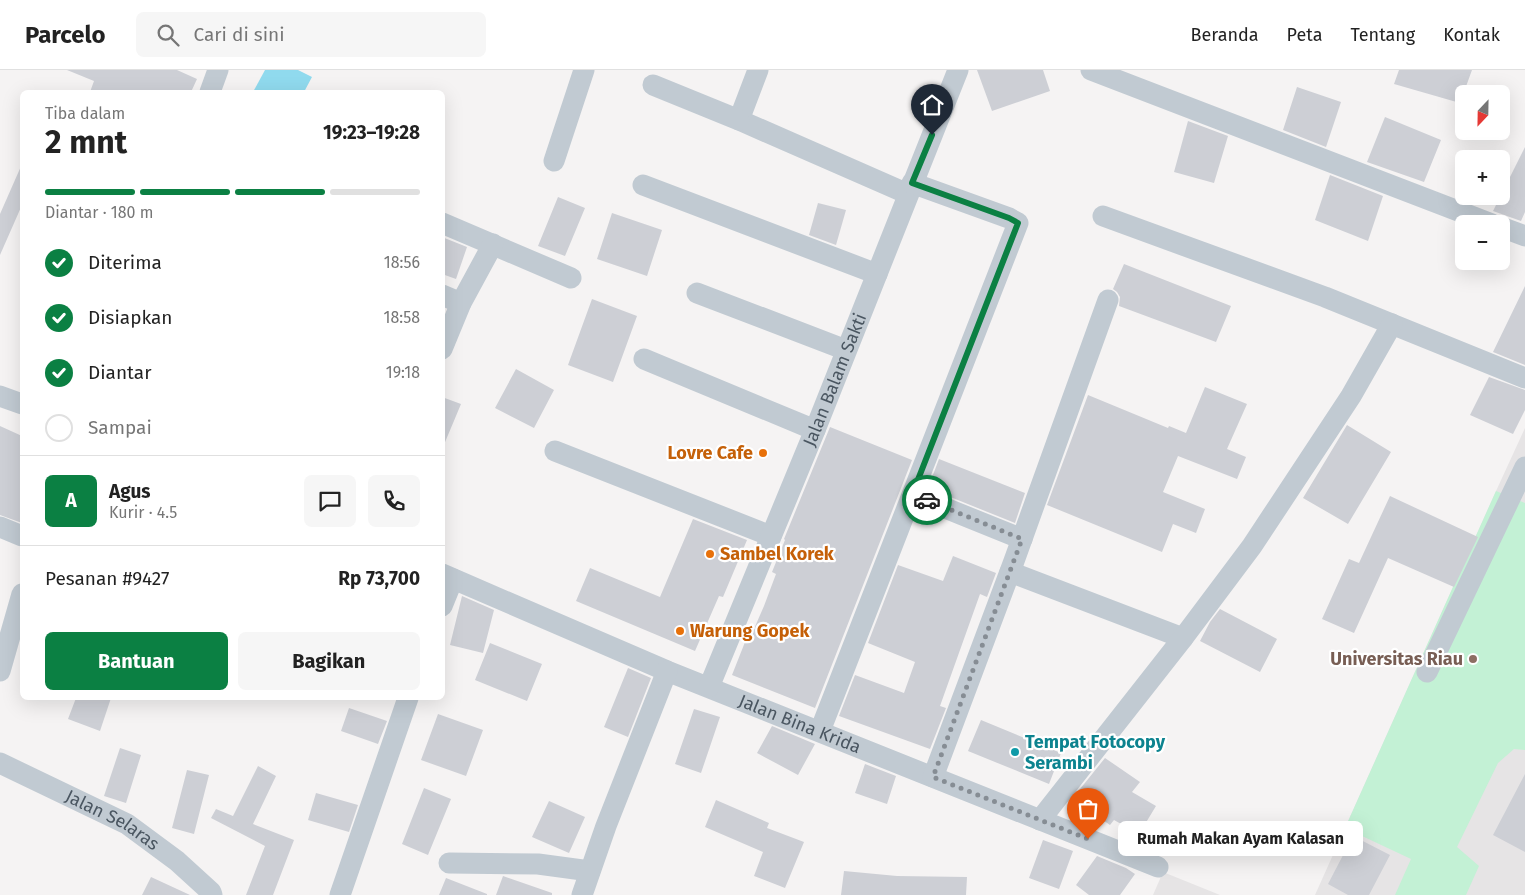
<!DOCTYPE html>
<html lang="id">
<meta charset="utf-8">
<style>
:root{--surface:#fff;--page:#f6f6f6;--text:#222;--muted:#767676;--line:#e0e0e0;--accent:#0b8043}
body{margin:0;font-family:"Fira Sans",sans-serif;background:var(--page);color:var(--text);height:100vh;display:flex;flex-direction:column;font-size:19px;white-space:nowrap}
*{box-sizing:border-box;margin:0}
p{font-size:16px;color:var(--muted)}
.icon{flex:none;width:28px;height:28px;fill:none;stroke:currentColor;stroke-width:2;stroke-linecap:round;stroke-linejoin:round}
.map{position:relative;flex:1;overflow:hidden}
.details{position:absolute;left:20px;top:20px;width:425px;height:610px;display:flex;flex-direction:column;background:var(--surface);border-radius:8px;box-shadow:0 5px 20px #0002}
.details>*{flex:none}
.needle{width:32px;rotate:202deg}
.buttons{position:absolute;left:1455px;top:15px;display:grid;gap:10px}
.buttons a{display:grid;place-items:center;width:55px;height:55px;border-radius:8px;background:var(--surface);box-shadow:0 5px 20px #0002;font-size:25px}
.pin{position:absolute;display:grid;place-items:center;width:42px;height:42px;color:#fff;margin:-51px -21px;border-radius:50% 50% 50% 0;rotate:-45deg;box-shadow:0 0 5px #0007}
.pin .icon{rotate:45deg}
.courier{position:absolute;display:grid;place-items:center;width:50px;height:50px;margin:-25px;border:4px solid #0b8043;border-radius:50%;background:#fff;color:#222;box-shadow:0 1px 6px #0007}
.bubble{position:absolute;height:35px;border-radius:8px;background:var(--surface);box-shadow:0 5px 20px #0002;font-size:16px;font-weight:700;line-height:35px;text-align:center}
.overview em{font-style:normal;font-weight:700}
.overview div{display:flex;flex-direction:column-reverse}
.overview{display:flex;align-items:center;justify-content:space-between;height:85px;padding:0 25px}
h1{font-size:32px;font-weight:700;line-height:38px}
.bar{display:grid;grid-template-columns:repeat(4,1fr);gap:8px 5px;align-content:center;height:60px;padding:0 25px}
.bar i{height:6px;border-radius:4px;background:var(--line)}
.bar .selected{background:var(--accent)}
.bar p{grid-column:span 4}
.line{display:flex;align-items:center;gap:12px;padding:0 25px;border-top:1px solid var(--line)}
.line div{flex:1}
.round{display:grid;place-items:center;flex:none;width:52px;height:52px;border-radius:8px;background:var(--page)}
ol{padding:0 25px;list-style:none}
li{display:flex;align-items:center;gap:15px;height:55px}
li p{margin-inline-start:auto}
li .icon{padding:5px;border-radius:50%;background:var(--accent);color:#fff;stroke-width:4}
li:last-child{color:var(--muted)}
li i{width:28px;height:28px;border:2px solid var(--line);border-radius:50%}
.button{display:flex;gap:10px;margin-top:auto;padding:10px 25px}
.button a{flex:1;height:58px;border-radius:8px;background:var(--accent);color:#fff;font-size:20px;font-weight:700;line-height:58px;text-align:center}
.button a+a{background:var(--page);color:var(--text)}
header{display:flex;align-items:center;gap:30px;box-sizing:border-box;height:70px;padding:0 25px;background:var(--surface);border-bottom:1px solid var(--line)}
header strong{font-size:24px}
nav{display:flex;gap:28px;margin-inline-start:auto;font-size:18px}
.search{width:350px;height:45px;background:var(--page);display:flex;align-items:center;gap:12px;box-sizing:border-box;padding:0 18px;border-radius:8px;color:var(--muted);font-size:19px}
.map>svg:first-child{display:block}
.education{fill:#e6e4e5}
.green{fill:#c3f1d5}
.water{fill:#90daee}
.building{fill:#cdcfd5}
.lines{fill:none;stroke-linecap:round;stroke-linejoin:round}
.street{stroke:#c1cad2;stroke-width:21}
.done{stroke:#868d94;stroke-width:5;stroke-dasharray:0 9}
.route{stroke:#0b8043;stroke-width:6}
.food-dot{fill:#e8710a;stroke:#fff;stroke-width:2}
.education-dot{fill:#8d6e63;stroke:#fff;stroke-width:2}
.culture-dot{fill:#0f9aa8;stroke:#fff;stroke-width:2}
.labels{text-anchor:middle;dominant-baseline:central;stroke-width:4.5;stroke-linejoin:round;paint-order:stroke}
.street-label{font-size:18px;fill:#4a5661;stroke:#fff}
.food-label{font-size:18px;font-weight:bold;fill:#c56008;stroke:#fff;text-anchor:start}
.education-label{font-size:18px;font-weight:bold;fill:#785e54;stroke:#fff;text-anchor:end}
.culture-label{font-size:18px;font-weight:bold;fill:#0d838f;stroke:#fff;text-anchor:start}
</style>
<header>
<strong>Parcelo</strong>
<div class="search"><svg class="icon" aria-label="search" viewBox="0 0 24 24"><circle cx="10" cy="10" r="6"/><path d="M15 15l6 6"/></svg>Cari di sini</div>
<nav><a>Beranda</a><a>Peta</a><a>Tentang</a><a>Kontak</a></nav>
</header>
<div class="map">
<svg width="1525" height="825" viewBox="0 0 1525 825">
<rect width="100%" height="100%" fill="#f5f3f3"/>
<path class="education" d="M1525 358V825H1315L1496 421Z
M1163 802 1220 825H1153Z"/>
<path class="green" d="M1496 421 1525 433V680L1514 679 1498 693 1457 777 1479 796 1466 825H1395L1411 789 1345 758Z"/>
<path class="water" d="M265 0H298L312 7 304 22H253Z"/>
<path class="building" d="M67 0H177L197 9 191 22H90L94 11Z
M977 0H1043L1050 21 992 41Z
M1399 0H1472L1460 33 1394 14Z
M1297 17 1341 32 1326 77 1283 60Z
M1385 47 1441 70 1424 112 1367 92Z
M1188 51 1228 66 1214 113 1174 102Z
M1525 77V142L1521 151 1493 141Z
M22 94V135L0 185V144Z
M1330 105 1383 126 1368 171 1315 150Z
M558 127 585 138 565 186 538 176Z
M818 133 846 140 836 175 809 165Z
M612 143 662 160 647 206 597 189Z
M442 167 467 177 456 209 442 204Z
M1124 194 1231 236 1216 272 1119 236 1120 227 1117 222 1113 219Z
M1525 216V295L1493 282Z
M592 229 637 246 613 312 568 295Z
M516 299 554 320 534 358 495 338Z
M1489 307 1525 320V340L1513 364 1470 345Z
M1205 317 1247 334 1227 379 1246 387 1237 409 1178 386 1163 422 1205 439 1196 463 1173 454 1162 482 1047 435 1088 325 1168 358 1169 356 1186 363Z
M442 327 461 334 443 377H442Z
M1347 355 1391 382 1348 454 1303 428Z
M0 356 22 366V453L0 445Z
M830 357 912 390 815 638 732 605 747 567 750 568 764 536 776 504 772 502 785 470 784 469Z
M939 389 1025 423 1015 453 928 418Z
M1390 426 1478 467 1454 517 1388 488 1354 563 1322 549 1349 489 1359 493Z
M693 449 747 470 723 527 719 526 695 581 576 531 590 498 660 527Z
M953 486 996 503 987 527 980 524 940 636 946 638 930 679 839 646 855 605 904 623 915 592 868 573 898 495 943 511Z
M462 526 494 540 483 583 450 575Z
M1220 539 1277 569 1260 602 1200 571 1210 552Z
M490 573 542 594 527 631 475 610Z
M628 598 651 608 628 667 604 657Z
M76 628H111L100 661 68 649Z
M349 638 387 651 378 674 341 661Z
M694 639 720 647 701 703 675 694Z
M438 644 483 660 466 706 421 690Z
M981 650 1061 683 1049 714 968 681Z
M772 656 815 674 798 705 757 683Z
M120 678 141 685 126 733 104 726Z
M1105 688 1140 712 1132 722 1156 736 1139 764 1114 750 1110 755 1072 729Z
M865 694 896 706 887 734 855 723Z
M258 696 276 706 253 754 294 770 273 825H246L265 776 211 748 216 739 233 746Z
M187 700 209 705 194 764 172 758Z
M1525 704V782L1493 765Z
M424 718 451 729 428 785 402 774Z
M316 723 358 735 349 762 308 750Z
M716 730 769 753 767 758 804 772 785 818 754 806 763 782 705 757Z
M549 731 585 747 569 783 532 767Z
M1353 766 1390 785 1369 825H1348L1328 814Z
M1043 770 1073 781 1059 819 1029 808Z
M1097 786 1126 798 1135 804 1120 825H1089L1076 815Z
M844 801 897 806 967 807 966 825H841Z
M503 806 552 823V825H496Z
M151 807 190 825H142Z
M446 808 487 824V825H439Z"/>
<g class="lines">
<g class="street">
<path d="M758 0 739 50 908 124"/>
<path d="M1091 0 1492 154"/>
<path d="M653 15 739 50"/>
<path d="M210 22 218 0"/>
<path d="M554 91 584 0"/>
<path d="M643 115 877 204"/>
<path d="M1103 146 1325 227 1525 308"/>
<path d="M442 153 571 208"/>
<path d="M1501 157 1525 166"/>
<path d="M697 223 846 280"/>
<path d="M442 225 461 233"/>
<path d="M442 279 461 233 493 174"/>
<path d="M644 289 815 360"/>
<path d="M0 326 22 334"/>
<path d="M555 381 771 466"/>
<path d="M913 425 1022 469"/>
<path d="M0 457 22 466"/>
<path d="M1010 502 1183 568"/>
<path id="s1" d="M442 504 667 601 1158 797"/>
<path d="M442 536 453 509"/>
<path d="M0 601 22 524"/>
<path d="M1427 602 1525 397"/>
<path id="s2" d="M709 617 815 360 958 0"/>
<path d="M820 661 1018 153 1009 148 912 113"/>
<path id="s3" d="M0 693 127 754 177 791 211 822 212 825"/>
<path d="M933 707 1014 491 1108 230"/>
<path d="M1040 750 1183 568 1252 476 1351 326 1392 254"/>
<path d="M449 793 538 794 590 801"/>
<path d="M340 825 408 628"/>
<path d="M582 825 606 756 667 601"/>
</g>
</g>
<g class="lines">
<path class="done" d="M927 430 1022 469 933 707 1088 769"/>
<path class="route" d="M927 430 912 425 1018 153 1009 148 912 113 932 65"/>
</g>
<g class="food-dot">
<circle cx="763" cy="383" r="5"/>
<circle cx="710" cy="484" r="5"/>
<circle cx="680" cy="561" r="5"/>
</g>
<circle class="education-dot" cx="1473" cy="589" r="5"/>
<circle class="culture-dot" cx="1015" cy="682" r="5"/>
<g class="labels">
<g class="street-label">
<text stroke="none"><textPath href="#s2" startOffset="332">Jalan Balam Sakti</textPath></text>
<text stroke="none"><textPath href="#s1" startOffset="388">Jalan Bina Krida</textPath></text>
<text stroke="none"><textPath href="#s3" startOffset="126">Jalan Selaras</textPath></text>
</g>
<g class="food-label">
<text x="753" y="383" text-anchor="end">Lovre Cafe</text>
<text x="720" y="484">Sambel Korek</text>
<text x="690" y="561">Warung Gopek</text>
</g>
<g class="education-label">
<text x="1463" y="589">Universitas Riau</text>
</g>
<g class="culture-label">
<text x="1025" y="672">Tempat Fotocopy<tspan x="1025" dy="21">Serambi</tspan></text>
</g>
</g>
</svg>
<div class="buttons">
<a><svg class="needle" viewBox="-14 -14 28 28"><path d="M0-13l5 13h-10z" fill="#e53935"/><path d="M0 13l5-13h-10z" fill="#767676"/></svg></a>
<a>+</a>
<a>−</a>
</div>
<div class="pin" style="left:1088px;top:769px;background:#ea580c"><svg class="icon" aria-label="bag" viewBox="0 0 24 24"><path d="M5 8h14l-1 12H6zM9 8a3 3 0 0 1 6 0"/></svg></div>
<div class="pin" style="left:932px;top:65px;background:#1f2937"><svg class="icon" aria-label="home" viewBox="0 0 24 24"><path d="M3 11l9-7 9 7M6 9v11h12V9"/></svg></div>
<div class="courier" style="left:927px;top:430px"><svg class="icon" aria-label="car" viewBox="0 0 24 24"><path d="M5 17H2v-5l4-1 3-4h7l3 4 3 1v5h-3M9 17h6M6 11h13"/><circle cx="7" cy="17" r="2"/><circle cx="17" cy="17" r="2"/></svg></div>
<div class="bubble" style="left:1118px;top:751px;width:245px">Rumah Makan Ayam Kalasan</div>
<section class="details">
<div class="overview"><div><h1>2 mnt</h1><p>Tiba dalam</p></div><em>19:23–19:28</em></div>
<div class="bar"><i class="selected"></i><i class="selected"></i><i class="selected"></i><i></i><p>Diantar · 180 m</p></div>
<ol>
<li><svg class="icon" aria-label="check" viewBox="0 0 24 24"><path d="M5 12l5 5 9-10"/></svg>Diterima<p>18:56</p></li>
<li><svg class="icon" aria-label="check" viewBox="0 0 24 24"><path d="M5 12l5 5 9-10"/></svg>Disiapkan<p>18:58</p></li>
<li><svg class="icon" aria-label="check" viewBox="0 0 24 24"><path d="M5 12l5 5 9-10"/></svg>Diantar<p>19:18</p></li>
<li><i></i>Sampai</li>
</ol>
<div class="line" style="height:90px"><b class="round" style="background:var(--accent);color:#fff">A</b><div><b>Agus</b><p>Kurir · 4.5</p></div><a class="round"><svg class="icon" aria-label="chat" viewBox="0 0 24 24"><path d="M4 5h16v11H9l-5 4z"/></svg></a><a class="round"><svg class="icon" aria-label="phone" viewBox="0 0 24 24"><path d="M5 4h4l2 5-3 2q2 4 5 5l2-3 5 2v4C11 20 4 13 5 4z"/></svg></a></div>
<div class="line" style="height:65px"><div>Pesanan #9427</div><b>Rp 73,700</b></div>
<div class="button"><a>Bantuan</a><a>Bagikan</a></div>
</section>
</div>
